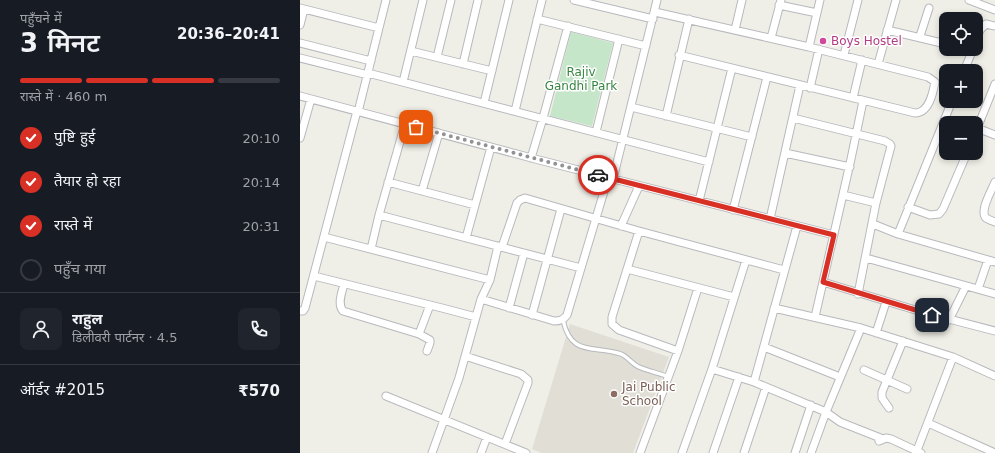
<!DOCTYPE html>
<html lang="hi">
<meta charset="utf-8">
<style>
:root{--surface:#171b24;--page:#20242c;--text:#f1f3f6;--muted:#9ea1a6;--line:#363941;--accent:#d93025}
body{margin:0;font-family:"DejaVu Sans","Noto Sans Devanagari",sans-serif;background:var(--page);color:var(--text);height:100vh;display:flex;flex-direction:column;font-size:15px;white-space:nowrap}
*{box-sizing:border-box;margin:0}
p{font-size:13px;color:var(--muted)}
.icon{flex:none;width:22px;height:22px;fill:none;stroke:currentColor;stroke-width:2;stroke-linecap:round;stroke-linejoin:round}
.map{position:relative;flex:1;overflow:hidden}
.details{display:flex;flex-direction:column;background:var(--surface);width:300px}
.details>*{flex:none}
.tools{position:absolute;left:639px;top:12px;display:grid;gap:8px}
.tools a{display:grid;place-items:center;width:44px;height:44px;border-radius:8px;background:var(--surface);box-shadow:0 2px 6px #0003;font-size:20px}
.pin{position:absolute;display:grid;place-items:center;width:34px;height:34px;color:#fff;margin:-17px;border-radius:8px;box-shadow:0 2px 6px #0006}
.courier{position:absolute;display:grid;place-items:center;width:40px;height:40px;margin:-20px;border:3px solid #d93025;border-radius:50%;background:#fff;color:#222;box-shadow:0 1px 5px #0007}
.headline em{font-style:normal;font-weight:600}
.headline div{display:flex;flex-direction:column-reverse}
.headline{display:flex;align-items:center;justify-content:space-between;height:68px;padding:0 20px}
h1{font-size:26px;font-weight:600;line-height:30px}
.bar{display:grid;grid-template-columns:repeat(4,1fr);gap:6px 4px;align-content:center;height:48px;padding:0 20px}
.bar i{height:5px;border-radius:3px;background:var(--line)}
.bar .current{background:var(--accent)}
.bar p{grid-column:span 4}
.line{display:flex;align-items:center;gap:10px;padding:0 20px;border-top:1px solid var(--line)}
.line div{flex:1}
.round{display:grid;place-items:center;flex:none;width:42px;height:42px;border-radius:8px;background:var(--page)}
ol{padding:0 20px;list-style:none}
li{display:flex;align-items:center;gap:12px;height:44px}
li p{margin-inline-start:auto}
li .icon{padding:4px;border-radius:50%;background:var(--accent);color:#fff;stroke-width:4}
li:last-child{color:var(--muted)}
li i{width:22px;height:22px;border:2px solid var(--line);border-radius:50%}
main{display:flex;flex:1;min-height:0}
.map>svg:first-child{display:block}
.education{fill:#e0ded5}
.green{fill:#c5e6c8}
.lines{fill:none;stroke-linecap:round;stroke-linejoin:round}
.service-casing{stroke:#b7b9bd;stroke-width:5.5}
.minor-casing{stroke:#b7b9bd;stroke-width:9}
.service{stroke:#fff;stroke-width:3.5}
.minor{stroke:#fff;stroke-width:7}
.done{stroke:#929394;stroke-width:4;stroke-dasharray:0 7.2}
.route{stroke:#d93025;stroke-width:5}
.hotel-dot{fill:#d1479c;stroke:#fff;stroke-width:1.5}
.education-dot{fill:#8d6e63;stroke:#fff;stroke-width:1.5}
.labels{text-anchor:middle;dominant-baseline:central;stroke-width:3;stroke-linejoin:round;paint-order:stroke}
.hotel-label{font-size:12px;fill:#b23c85;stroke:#fff;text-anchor:start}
.park-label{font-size:12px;fill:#388442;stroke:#fff}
.education-label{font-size:12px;fill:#785e54;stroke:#fff;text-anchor:start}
</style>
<main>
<section class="details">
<div class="headline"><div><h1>3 मिनट</h1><p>पहुँचने में</p></div><em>20:36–20:41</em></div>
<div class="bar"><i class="current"></i><i class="current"></i><i class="current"></i><i></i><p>रास्ते में · 460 m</p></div>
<ol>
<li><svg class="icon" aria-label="check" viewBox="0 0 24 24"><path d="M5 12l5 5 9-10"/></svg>पुष्टि हुई<p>20:10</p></li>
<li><svg class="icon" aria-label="check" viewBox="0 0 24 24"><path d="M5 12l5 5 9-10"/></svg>तैयार हो रहा<p>20:14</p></li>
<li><svg class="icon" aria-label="check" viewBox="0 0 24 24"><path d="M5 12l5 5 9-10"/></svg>रास्ते में<p>20:31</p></li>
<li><i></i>पहुँच गया</li>
</ol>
<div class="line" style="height:72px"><a class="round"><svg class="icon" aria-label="person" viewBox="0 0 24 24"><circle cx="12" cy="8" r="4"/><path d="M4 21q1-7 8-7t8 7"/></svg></a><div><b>राहुल</b><p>डिलीवरी पार्टनर · 4.5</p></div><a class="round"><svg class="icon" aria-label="phone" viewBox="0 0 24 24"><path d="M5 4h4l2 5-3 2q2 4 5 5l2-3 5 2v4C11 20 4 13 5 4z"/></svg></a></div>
<div class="line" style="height:52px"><div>ऑर्डर #2015</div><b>₹570</b></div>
</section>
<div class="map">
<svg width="695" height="453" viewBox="0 0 695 453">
<rect width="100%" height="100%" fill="#f0efe7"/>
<path class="education" d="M270 324 369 357 333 453H241L232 449Z"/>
<path class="green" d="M271 32 313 43 292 126 250 116Z"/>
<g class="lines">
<g class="service-casing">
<path id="service" d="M263 320C271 357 293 345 321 354 328 357 332 364 339 367 348 371 359 373 369 377"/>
</g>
<g class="minor-casing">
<path id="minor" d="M274 0 353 19
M669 0 695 10
M479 5 517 13
M0 8 79 28
M355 12 509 47 628 77 635 82C633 93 629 113 615 113L379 55
M237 19 346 46
M0 25 4 9
M435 30 442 0
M587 30 646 44
M620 36 629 8
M471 38 481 0
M676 41 680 30 686 24 695 26
M0 43 71 61
M509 47 520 0
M111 51 192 71
M544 55 558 0
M137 57 151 0
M0 58 68 75
M163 64 178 0
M578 64 596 0
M664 71 673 49
M68 73 409 162
M103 82 123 0
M510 88 519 49
M0 96 239 160 534 235
M553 98 562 60
M184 103 209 0
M331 107 452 137
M215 111 242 0
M58 112 86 0
M366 116 389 19
M493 118 585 141 590 144 591 146 576 203 558 294
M677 128 695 135
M676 131 695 84
M296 132 319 39
M0 138 11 99
M485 153 550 167
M231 158 243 118 268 26
M313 179 357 0
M88 182 175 205
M695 182C692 190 679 211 686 218 689 220 692 221 695 222
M122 191 139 133
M543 195 576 203
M399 201 432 68
M608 207 630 215 639 214 643 209 667 153
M433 210 467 77
M79 215 281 268
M470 219 500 85
M573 224 598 234 695 262
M321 226 339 186
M339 231 312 317V324L319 330 378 351
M598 234 652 101
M24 237 190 280
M166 238 191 147
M202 247 217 203 220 200 225 198 339 231 484 270
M71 249 79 215 105 124
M566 258 695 294
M327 269 434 297
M14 276 142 308 176 317
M523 282 622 312 695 331
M44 284C42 292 37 304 43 311L119 334 130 340V343L127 351
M678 289 688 260
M181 299 254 321C260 321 263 320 267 315L308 178
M209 308 224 253
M474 308 561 328 653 357 695 376
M0 311H3L5 308 57 111
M232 315 261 209
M515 317 551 159 563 101
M649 320 666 286
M576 333 586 302
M119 334 130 305
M464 347 540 377
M165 356 221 374 228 380V383L205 444
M412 369 454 382 526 412 540 422 583 439
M564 370 607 389
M454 382 497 226
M86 396 226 453
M589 408 582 398V392L603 341
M628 423 695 453
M579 441 586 438 591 439 621 453
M132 453 159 378 181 299 190 280 198 246
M181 453 187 437
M340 453 378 351 398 288
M382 453 412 369 446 260
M413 453 439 377
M444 453 466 387
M495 453 511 405
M511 453 526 412 561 328
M616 453 653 357"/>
</g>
<use href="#service" class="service"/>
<use href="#minor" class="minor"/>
</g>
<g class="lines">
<path class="done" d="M116 127 298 175"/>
<path class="route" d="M298 175 534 235 523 282 632 315"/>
</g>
<circle class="hotel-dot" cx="523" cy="41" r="4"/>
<circle class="education-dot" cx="314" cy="394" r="4"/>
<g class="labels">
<g class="hotel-label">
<text x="531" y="41">Boys Hostel</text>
</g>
<g class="park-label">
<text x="281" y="72">Rajiv<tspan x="281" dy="14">Gandhi Park</tspan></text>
</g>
<g class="education-label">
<text x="322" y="387">Jai Public<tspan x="322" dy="14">School</tspan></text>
</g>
</g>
</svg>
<div class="tools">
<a><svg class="icon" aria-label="locate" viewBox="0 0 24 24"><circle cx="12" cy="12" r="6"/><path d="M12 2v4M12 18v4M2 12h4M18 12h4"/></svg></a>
<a>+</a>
<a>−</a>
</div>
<div class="pin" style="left:116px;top:127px;background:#ea580c"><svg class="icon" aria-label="bag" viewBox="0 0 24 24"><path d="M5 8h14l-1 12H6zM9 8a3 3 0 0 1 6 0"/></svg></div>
<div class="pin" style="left:632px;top:315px;background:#1f2937"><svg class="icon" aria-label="home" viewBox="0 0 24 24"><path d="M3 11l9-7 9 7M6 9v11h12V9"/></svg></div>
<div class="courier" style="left:298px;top:175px"><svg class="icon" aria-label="car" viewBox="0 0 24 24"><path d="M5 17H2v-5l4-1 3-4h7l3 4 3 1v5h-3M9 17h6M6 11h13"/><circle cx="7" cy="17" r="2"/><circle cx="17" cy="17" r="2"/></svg></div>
</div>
</main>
